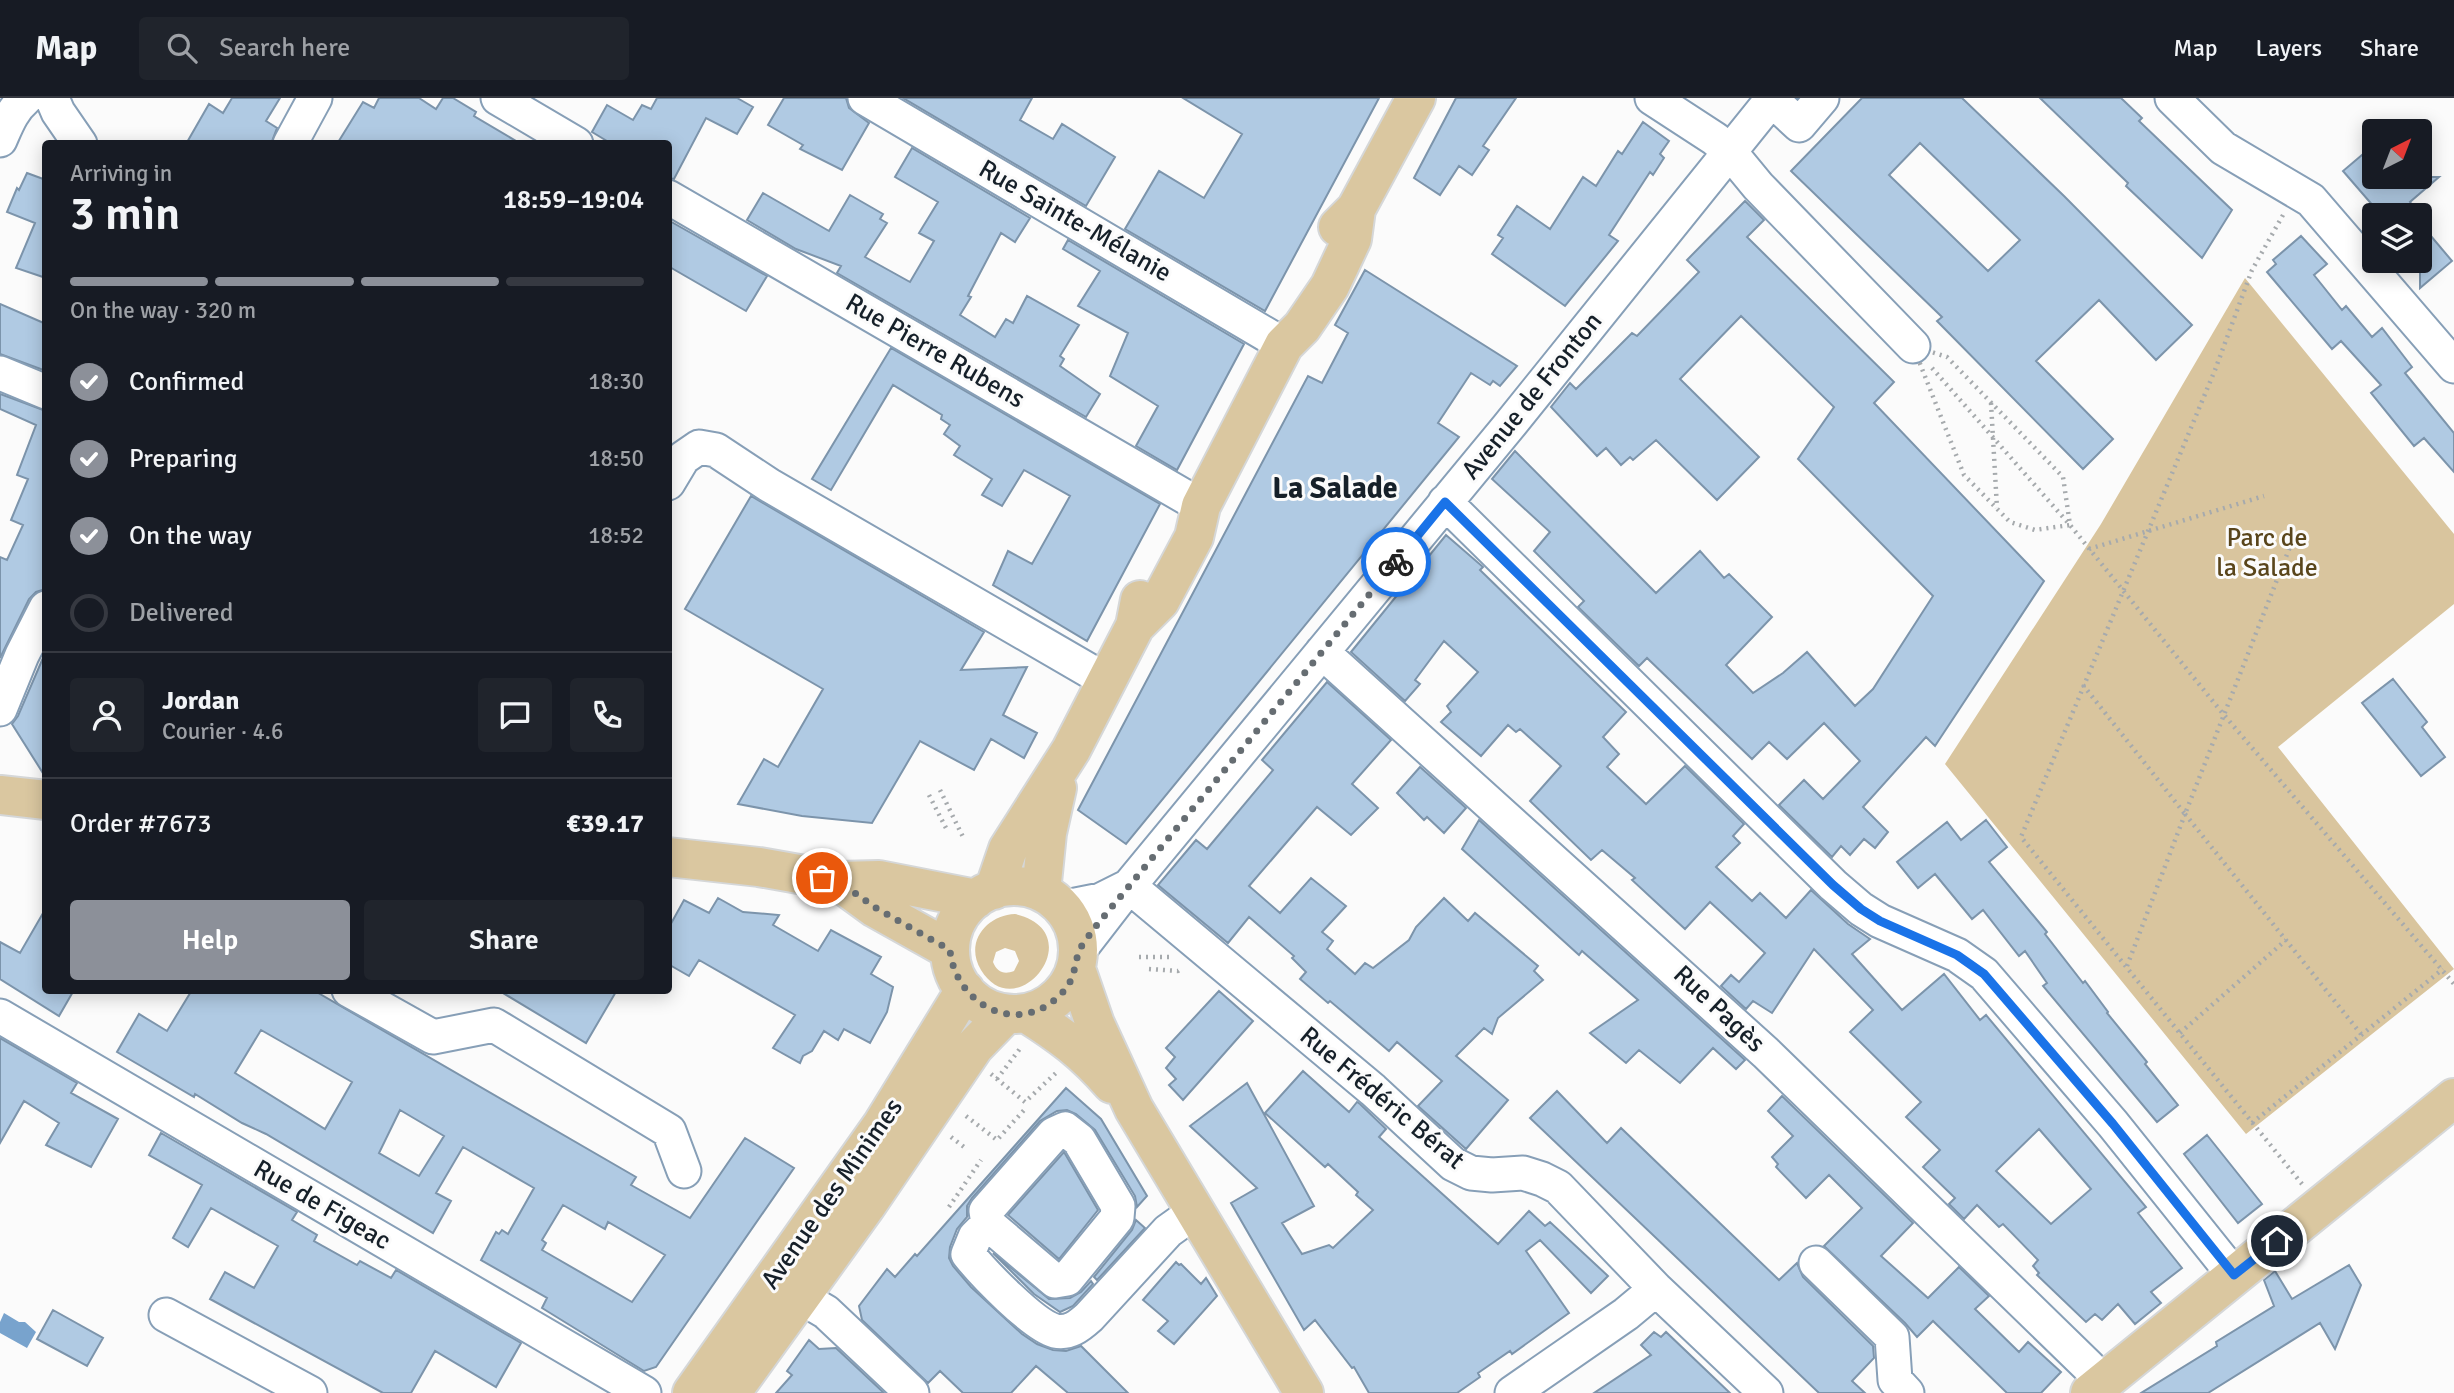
<!DOCTYPE html>
<meta charset="utf-8">
<style>
:root{--surface:#171b24;--page:#20242c;--text:#f1f3f6;--muted:#9ea1a6;--line:#363941;--accent:#8c9099}
body{margin:0;font-family:Signika,sans-serif;background:var(--page);color:var(--text);height:100vh;display:flex;flex-direction:column;font-size:26px;white-space:nowrap}
*{box-sizing:border-box;margin:0}
p{font-size:23px;color:var(--muted)}
.icon{flex:none;width:38px;height:38px;fill:none;stroke:currentColor;stroke-width:2;stroke-linecap:round;stroke-linejoin:round}
.map{position:relative;flex:1;overflow:hidden}
.details{position:absolute;left:42px;top:42px;width:630px;height:854px;display:flex;flex-direction:column;background:var(--surface);border-radius:7px;box-shadow:0 4px 18px #0003}
.details>*{flex:none}
.needle{width:46px;rotate:42deg}
.tools{position:absolute;left:2362px;top:21px;display:grid;gap:14px}
.tools a{display:grid;place-items:center;width:70px;height:70px;border-radius:7px;background:var(--surface);box-shadow:0 4px 18px #0003;font-size:35px}
.pin{position:absolute;display:grid;place-items:center;width:60px;height:60px;color:#fff;margin:-30px;border:4px solid #fff;border-radius:50%;box-shadow:0 2px 7px #0007}
.courier{position:absolute;display:grid;place-items:center;width:70px;height:70px;margin:-35px;border:5px solid #1a73e8;border-radius:50%;background:#fff;color:#222;box-shadow:0 2px 9px #0007}
.overview em{font-style:normal;font-weight:600}
.overview div{display:flex;flex-direction:column-reverse}
.overview{display:flex;align-items:center;justify-content:space-between;height:119px;padding:0 28px}
h1{font-size:46px;font-weight:600;line-height:52px}
.bar{display:grid;grid-template-columns:repeat(4,1fr);gap:10px 7px;align-content:center;height:84px;padding:0 28px}
.bar i{height:9px;border-radius:5px;background:var(--line)}
.bar .current{background:var(--accent)}
.bar p{grid-column:span 4}
.line{display:flex;align-items:center;gap:18px;padding:0 28px;border-top:2px solid var(--line)}
.line div{flex:1}
.round{display:grid;place-items:center;flex:none;width:74px;height:74px;border-radius:7px;background:var(--page)}
ol{padding:0 28px;list-style:none}
li{display:flex;align-items:center;gap:21px;height:77px}
li p{margin-inline-start:auto}
li .icon{padding:7px;border-radius:50%;background:var(--accent);color:#fff;stroke-width:4}
li:last-child{color:var(--muted)}
li i{width:38px;height:38px;border:4px solid var(--line);border-radius:50%}
.cta{display:flex;gap:14px;margin-top:auto;padding:14px 28px}
.cta a{flex:1;height:80px;border-radius:7px;background:var(--accent);color:#fff;font-size:28px;font-weight:600;line-height:80px;text-align:center}
.cta a+a{background:var(--page);color:var(--text)}
header{display:flex;align-items:center;gap:42px;box-sizing:border-box;height:98px;padding:0 35px;background:var(--surface);border-bottom:2px solid var(--line)}
header strong{font-size:33px}
nav{display:flex;gap:38px;margin-inline-start:auto;font-size:24px}
.search{width:490px;height:63px;background:var(--page);display:flex;align-items:center;gap:18px;box-sizing:border-box;padding:0 24px;border-radius:7px;color:var(--muted);font-size:26px}
.map>svg:first-child{display:block}
.green{fill:#d9c59e;fill-rule:evenodd}
.water{fill:#78a3cd}
.building{fill:#b0cae3;stroke:#7c94ab;stroke-width:2;fill-rule:evenodd}
.lines{fill:none;stroke-linecap:round;stroke-linejoin:round}
.minor-casing{stroke:#879fb7;stroke-width:37}
.major-casing{stroke:#d5d7d8;stroke-width:42}
.path{stroke:#a6aaad;stroke-width:4.5;stroke-dasharray:2 5;stroke-linecap:butt}
.minor{stroke:#fff;stroke-width:33}
.major{stroke:#dac7a0;stroke-width:38}
.done{stroke:#666d72;stroke-width:7;stroke-dasharray:0 12.6}
.route{stroke:#1a73e8;stroke-width:9}
.labels{text-anchor:middle;dominant-baseline:central;stroke-width:6;stroke-linejoin:round;paint-order:stroke}
.street-label{font-size:26px;fill:#162029;stroke:#fbfbfb}
.park-label{font-size:26px;fill:#59451b;stroke:#fbfbfb}
.quarter-label{font-size:30px;font-weight:bold;fill:#162029;stroke:#fbfbfb}
</style>
<header>
<strong>Map</strong>
<div class="search"><svg class="icon" aria-label="search" viewBox="0 0 24 24"><circle cx="10" cy="10" r="6"/><path d="M15 15l6 6"/></svg>Search here</div>
<nav><a>Map</a><a>Layers</a><a>Share</a></nav>
</header>
<div class="map">
<svg width="2454" height="1295" viewBox="0 0 2454 1295">
<rect width="100%" height="100%" fill="#fbfbfb"/>
<path class="green" d="M2245 180 2454 436V506L2278 649 2454 871 2246 1036 1945 666 2101 426Z
M1015 816C1093 834 1017 931 981 872 964 844 987 817 1015 816ZM1005 850 1015 853 1019 863 1014 873C1004 877 997 874 993 864L996 854Z"/>
<path class="water" d="M4 1215 19 1224H25L36 1234 27 1250 0 1235V1224Z"/>
<path class="building" d="M232 0H280L266 23 277 30 271 46H186L209 6 223 15Z
M379 0H419L436 11 443 0H453L476 14 474 18 521 46H337L363 4 374 10Z
M657 0H737L753 9 737 36 706 20 674 81 668 80V46H612L592 34 607 7 633 22 642 7 651 11Z
M784 0H846L849 10 869 25 842 72 800 51 803 47 768 27Z
M903 0H1032L1020 22 1053 41 1062 26 1115 59 1086 108Z
M1183 0H1379L1265 213 1125 131 1159 73 1204 100 1242 36Z
M1456 0H1516L1483 48 1489 52 1472 77 1459 68 1440 97 1414 80Z
M1862 0H1962L2064 98 2192 227 2156 262 2099 202 2036 263 2113 341 2083 371 1937 223 1942 219 1791 73ZM1920 45 2020 142 1988 173 1889 77Z
M2040 0H2121L2142 20 2139 23 2232 112 2202 160 2126 88 2128 85Z
M1643 24 1669 43 1660 56 1664 60 1653 77 1650 74 1609 137 1618 143 1565 208 1492 156 1503 140 1498 137 1517 108 1550 131 1583 79 1596 88 1618 53 1622 56Z
M2375 46V79H2439L2410 104 2420 117H2381L2343 73Z
M912 50 1030 120 1015 144 1001 135 968 198 971 199 960 217 995 239 1006 221 1013 225 1027 198 1079 227 1060 258 1064 261 1060 268 1100 296 1086 319 837 175 841 168 796 151 747 122 763 95 829 133 850 97 883 116 880 121 887 125 865 159 910 184 934 143 919 135 938 104 895 79Z
M27 75 46 82V180L16 170 35 125 7 114 17 90 19 92Z
M1745 103 1764 122 1747 139 1894 284 1874 305 2044 483 1935 648 1926 639 1863 709 1888 734 1875 750 1864 741 1850 757 1841 748 1832 759 1779 707 1804 682 1823 701 1860 663 1824 625 1787 661 1769 644 1752 661 1647 560 1639 568 1578 509 1584 503 1534 453 1550 434 1492 381 1515 353 1656 495 1700 453 1724 480 1729 476 1772 519 1726 567 1753 595 1783 575 1807 554 1855 608 1873 591 1933 498 1798 361 1834 309 1741 218 1680 281 1759 359 1717 402 1656 342 1633 362 1630 359 1621 367 1606 350 1597 358 1551 309 1570 285 1576 291 1632 235 1637 238 1699 174 1687 162Z
M668 122 767 178 746 213 668 168Z
M2420 125 2452 163 2420 190Z
M2301 138 2327 166 2314 177 2342 212 2346 208 2372 239 2382 230 2412 269 2405 275 2454 335V374L2424 340 2414 348 2371 295 2381 287 2341 243 2332 251 2267 174 2276 166 2273 162Z
M1068 142 1244 246 1177 372 1136 348 1158 308 1110 278 1128 235 1078 208 1100 173 1063 151Z
M1365 172 1517 268 1500 288 1493 283 1490 287 1471 275 1438 325 1459 339 1126 746 1078 712 1308 278 1322 285 1348 235 1335 227Z
M0 206 46 226V273L0 256Z
M891 250 1160 406 1087 543 993 487 1008 453 1032 466 1070 398 1024 372 1002 408 982 397 992 381 954 357 960 348 944 336 950 327 941 321 942 317 893 287 831 392 812 381Z
M0 296 46 313V491L36 494 29 501 0 560V459L7 462 23 427 11 422 28 381 17 377 36 327 0 311Z
M751 398 984 534 961 572 1027 569 1003 617 1037 635 1024 660 991 641 974 672 920 643 872 725 802 718 738 706 764 661 778 669 823 591 685 511Z
M1446 437 1483 469 1480 472 1626 614 1603 639 1619 656 1607 669 1646 706 1685 668 1744 726 1733 738 1740 745 1716 769 1752 803 1760 795 1786 820 1811 792 1848 826 1870 841 1852 856 1902 912 1944 876 1980 922 1986 917 2146 1109 2138 1115 2182 1170 2151 1194 2161 1205 2135 1226 2118 1206 2102 1222 2095 1216 2086 1224 2037 1177 2039 1175 2033 1168 2038 1162 2003 1126 1999 1129 1977 1107 1964 1121 1949 1106 1955 1100 1923 1069 1940 1052 1906 1019 1921 1004 1850 934 1873 912 1814 851 1772 915 1753 903 1746 911 1721 888 1731 877 1739 884 1765 855 1710 804 1685 831 1632 782 1635 780 1602 752 1591 762 1530 703 1561 668 1520 631 1516 634 1508 627 1481 658 1441 624 1451 614 1447 608 1478 574 1444 543 1415 582 1420 586 1405 603 1351 554ZM2039 1031 2091 1091 2051 1126 1996 1073Z
M46 553V680L12 626 18 618Z
M2393 581 2427 624 2422 629 2445 659 2421 678 2362 605Z
M1327 584 1391 642 1352 686 1378 710 1351 737 1317 709 1249 788 1280 815 1311 780 1346 808 1322 834 1333 843 1327 851 1355 876 1365 865 1373 870 1409 842 1416 829 1444 800 1468 823 1475 815 1538 868 1534 873 1543 882 1498 920 1492 936 1484 930 1456 958 1508 1002 1466 1051 1418 1008 1442 983 1397 944 1389 953 1330 903 1328 905 1300 881 1306 874 1292 860 1294 858 1249 819 1228 845 1158 787 1196 742 1207 751 1273 672 1262 662Z
M1420 669 1466 710 1444 735 1427 719 1424 722 1397 695Z
M1479 722 1745 962 1736 971 1713 950 1680 985 1639 952 1626 965 1590 935 1638 902 1582 853 1579 857 1462 751Z
M1986 722 2007 749 1989 764 2047 834 2045 836 2083 885 2085 883 2108 914 2107 915 2147 964 2145 966 2178 1007 2157 1024 2043 888 2047 885 2025 853 2019 858 1983 812 1972 821 1935 776 1918 790 1897 764 1947 724 1961 742Z
M718 800 743 814 779 817 773 827 818 853 831 832 881 859 871 876 893 889 887 914 870 945 844 931 838 942 824 933 812 953 803 958 800 965 773 950 795 917 699 862 689 878 668 866V831L684 802 709 815Z
M46 810V892H74L59 918 0 881V844L20 855Z
M192 892H313L636 1079 631 1087 690 1120 745 1040 794 1070 656 1269 644 1273 542 1210 547 1200 481 1162 496 1134 499 1136 502 1132 508 1136 534 1090 463 1049 436 1095 451 1103 433 1135 266 1036 242 1025 195 996 194 999 117 954 139 916 167 933ZM261 932 352 984 325 1031 235 975ZM400 1012 444 1038 419 1078 379 1055ZM563 1107 605 1131 608 1124 665 1157 632 1204 542 1152 546 1145 542 1142Z
M498 892H617L586 945Z
M1219 893 1253 923 1183 1002 1169 987 1176 981 1166 970 1175 959 1166 950Z
M0 940 77 985 71 995 118 1021 91 1069 46 1047 59 1025 24 1003 0 1045Z
M1303 973 1349 1014 1357 1004 1360 1006 1386 1031 1379 1039 1498 1146 1529 1113 1545 1128 1550 1124 1608 1178 1591 1195 1540 1142 1526 1153 1569 1215 1512 1256 1510 1253 1478 1275 1480 1279 1457 1295H1369L1354 1269 1352 1270 1315 1222 1304 1232 1231 1105 1257 1090 1190 1028 1247 985 1314 1108 1282 1125 1302 1156 1329 1147 1333 1150 1373 1112 1356 1097 1358 1094 1328 1066 1325 1069 1265 1015Z
M1066 990 1101 1021 1147 1098 1137 1109 1135 1098 1095 1032 1076 1016 1067 1012 1057 1013 1040 1023 972 1100 967 1108V1119L957 1131 950 1149 949 1160 953 1168 971 1189 1022 1236 1037 1246 1053 1252 1066 1253 1081 1248 1128 1295H1068L1036 1268 1011 1295H963L940 1273 928 1285 862 1222 859 1208 887 1171 895 1179 915 1156 917 1158Z
M1557 993 1607 1045 1621 1030 1779 1182 1797 1165 1803 1179 1873 1248 1874 1260 1852 1283 1865 1295H1819L1530 1020Z
M1782 998 1913 1125 1881 1158 1928 1200 1959 1169 1989 1198 1975 1211 2019 1254 2028 1244 2061 1274 2041 1295H2007L1933 1223 1917 1239 1905 1225 1824 1148 1862 1110 1829 1077 1806 1100 1776 1069 1778 1066 1772 1059 1793 1038 1768 1013Z
M161 1035 297 1114 292 1122 317 1137 314 1143 357 1167 360 1163 391 1180 396 1172 521 1245 496 1289 435 1253 411 1295H383L210 1201 225 1174 254 1190 278 1148 211 1110 188 1149 173 1140 202 1087 149 1057Z
M2207 1037 2262 1106 2238 1125 2184 1056Z
M1064 1054 1098 1112 1059 1161 1008 1117Z
M1136 1122 1145 1130 1097 1182 1094 1179 1132 1132Z
M993 1155 1049 1201 1070 1200 1081 1194 1091 1183 1093 1186 1073 1208 1060 1214 1034 1196Z
M1176 1164 1179 1167 1181 1166 1201 1186 1206 1180 1217 1198 1174 1246 1158 1233 1168 1223 1143 1202Z
M2349 1167 2361 1187 2335 1251 2320 1225 2208 1295H2141L2217 1248 2216 1244 2274 1208 2264 1182 2275 1173 2292 1201Z
M53 1212 103 1240 87 1268 37 1241Z
M1654 1234 1661 1239 1666 1234 1730 1295H1594L1651 1257 1641 1247Z
M809 1242 819 1251 836 1250 884 1295H776L792 1277 787 1273Z"/>
<g class="lines">
<g class="minor-casing">
<path id="minor" d="M52 0 58 14 80 46
M498 0 576 46
M865 0 1284 247
M1652 0 1715 41 1730 54 1758 88 1913 248
M2172 0 2223 50 2311 102 2454 268
M1771 1 1799 27 1822 0
M0 42C7 26 12 12 26 0
M290 46 315 0
M668 99 1201 408
M0 275 46 294
M668 385 683 360 699 349 716 352 769 387 1107 583
M1445 404 1833 787 1861 811 1880 823 1957 857 1984 876 2113 1026 2234 1177
M1322 554 1766 955 2089 1269 2101 1285
M0 611 22 557 46 510
M1129 788 1373 992 1453 1066 1471 1075 1492 1077 1523 1075 1542 1081 1558 1089 1656 1191 1766 1295
M1061 810 1101 802 1127 789
M1078 854 1129 788 1508 329 1773 0
M349 892 433 939 494 927 669 1033 684 1073
M0 918 644 1295
M1065 1031 1079 1042 1118 1108 1117 1120 1067 1181 1055 1183 988 1126 986 1113 1054 1036Z
M988 1126 975 1139 968 1156C983 1175 1033 1227 1055 1233 1069 1236 1079 1228 1089 1219L1168 1133 1196 1113
M1816 1165 1892 1239 1895 1282 1907 1295
M780 1182 792 1194 826 1214 912 1295
M166 1217 310 1295
M1512 1295 1626 1216 1656 1191"/>
</g>
<g class="major-casing">
<path id="major" d="M1338 129 1356 111 1416 0
M1135 528 1160 503 1194 439 1201 408 1284 247 1302 229 1330 188 1352 141 1356 111
M0 697 46 702
M668 759 759 769 838 783 879 782 976 801
M838 783 875 810 950 852
M950 852a64 64 0 1 1 128 0a64 64 0 1 1-128 0Z
M994 792 1008 751 1071 652 1135 528 1140 502
M1041 794 1047 735 1057 690
M1076 871 1095 926 1134 1011 1304 1295
M1026 915C1061 937 1084 954 1112 986
M692 1295 882 1027 965 892
M731 1295 866 1108 974 949 1006 916
M2090 1295 2454 1000"/>
</g>
<path class="path" d="M2283 117 2252 172 2215 272 2021 739 2302 1086
M1913 248 1947 259 2063 379 2070 427 2035 432 2010 424 1964 377Z
M1932 270 2070 427 2224 617 2454 886
M1991 305 1997 410
M2089 451 2264 398
M2083 587 2185 716 2295 436
M940 692 963 739
M929 697 947 732
M2185 716 2361 936
M1139 859H1170
M2127 868 2185 716
M1149 871 1178 873 1182 870
M2180 935 2286 842
M991 976 1025 1004 1058 973
M997 981 1022 948
M966 1018 997 1042 1025 1011 1027 1013
M2252 1025 2443 871
M951 1039 964 1049
M949 1109 981 1062"/>
<use href="#minor" class="minor"/>
<use href="#major" class="major"/>
</g>
<g class="lines">
<path class="done" d="M822 780 838 783 876 810 950 852C955 905 1015 939 1058 899 1074 884 1073 875 1078 856 1080 848 1088 840 1092 833L1396 464"/>
<path class="route" d="M1396 464 1445 404 1833 787 1861 811 1880 823 1957 857 1984 876 2113 1026 2234 1177 2277 1143"/>
</g>
<g class="labels">
<g class="street-label">
<text transform="translate(1075 123) rotate(30)">Rue Sainte-Mélanie</text>
<text transform="translate(935 253) rotate(30)">Rue Pierre Rubens</text>
<text transform="translate(1532 298) rotate(-51)">Avenue de Fronton</text>
<text transform="translate(1719 911) rotate(43)">Rue Pagès</text>
<text transform="translate(1382 1000) rotate(40)">Rue Frédéric Bérat</text>
<text transform="translate(832 1096) rotate(-55)">Avenue des Minimes</text>
<text transform="translate(322 1107) rotate(30)">Rue de Figeac</text>
</g>
<g class="park-label">
<text x="2267" y="440">Parc de<tspan x="2267" dy="30">la Salade</tspan></text>
</g>
<g class="quarter-label">
<text x="1335" y="390">La Salade</text>
</g>
</g>
</svg>
<div class="tools">
<a><svg class="needle" viewBox="-14 -14 28 28"><path d="M0-13l5 13h-10z" fill="#e53935"/><path d="M0 13l5-13h-10z" fill="#9ea1a6"/></svg></a>
<a><svg class="icon" aria-label="layers" viewBox="0 0 24 24"><path d="M12 4l9 5-9 5-9-5zM3 14l9 5 9-5"/></svg></a>
</div>
<div class="pin" style="left:822px;top:780px;background:#ea580c"><svg class="icon" aria-label="bag" viewBox="0 0 24 24"><path d="M5 8h14l-1 12H6zM9 8a3 3 0 0 1 6 0"/></svg></div>
<div class="pin" style="left:2277px;top:1143px;background:#1f2937"><svg class="icon" aria-label="home" viewBox="0 0 24 24"><path d="M3 11l9-7 9 7M6 9v11h12V9"/></svg></div>
<div class="courier" style="left:1396px;top:464px"><svg class="icon" aria-label="bike" viewBox="0 0 24 24"><circle cx="6" cy="16" r="4"/><circle cx="18" cy="16" r="4"/><path d="M6 16l4-8h5l3 8M10 8l3 8H6M13 5h3"/></svg></div>
<section class="details">
<div class="overview"><div><h1>3 min</h1><p>Arriving in</p></div><em>18:59–19:04</em></div>
<div class="bar"><i class="current"></i><i class="current"></i><i class="current"></i><i></i><p>On the way · 320 m</p></div>
<ol>
<li><svg class="icon" aria-label="check" viewBox="0 0 24 24"><path d="M5 12l5 5 9-10"/></svg>Confirmed<p>18:30</p></li>
<li><svg class="icon" aria-label="check" viewBox="0 0 24 24"><path d="M5 12l5 5 9-10"/></svg>Preparing<p>18:50</p></li>
<li><svg class="icon" aria-label="check" viewBox="0 0 24 24"><path d="M5 12l5 5 9-10"/></svg>On the way<p>18:52</p></li>
<li><i></i>Delivered</li>
</ol>
<div class="line" style="height:126px"><a class="round"><svg class="icon" aria-label="person" viewBox="0 0 24 24"><circle cx="12" cy="8" r="4"/><path d="M4 21q1-7 8-7t8 7"/></svg></a><div><b>Jordan</b><p>Courier · 4.6</p></div><a class="round"><svg class="icon" aria-label="chat" viewBox="0 0 24 24"><path d="M4 5h16v11H9l-5 4z"/></svg></a><a class="round"><svg class="icon" aria-label="phone" viewBox="0 0 24 24"><path d="M5 4h4l2 5-3 2q2 4 5 5l2-3 5 2v4C11 20 4 13 5 4z"/></svg></a></div>
<div class="line" style="height:91px"><div>Order #7673</div><b>€39.17</b></div>
<div class="cta"><a>Help</a><a>Share</a></div>
</section>
</div>
